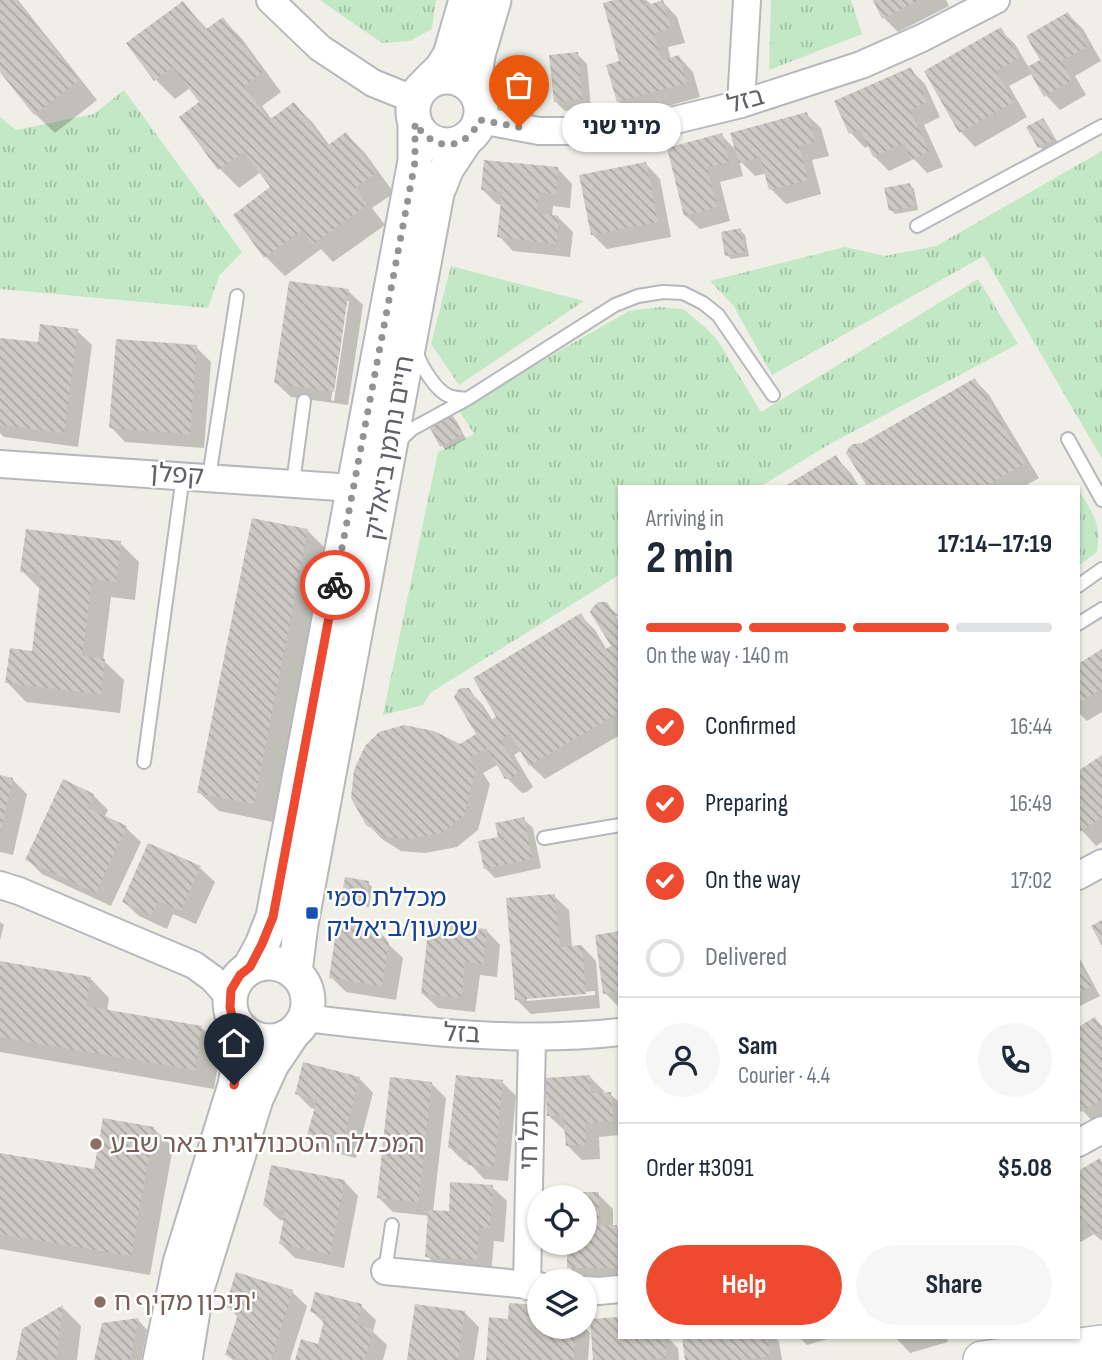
<!DOCTYPE html>
<meta charset="utf-8">
<style>
:root{--surface:#fff;--page:#f6f6f7;--text:#1f2937;--muted:#747a83;--line:#e0e1e3;--accent:#ed4a30}
body{margin:0;font-family:"Sofia Sans Condensed","Noto Sans Hebrew",sans-serif;background:var(--page);color:var(--text);height:100vh;display:flex;flex-direction:column;font-size:26px;white-space:nowrap}
*{box-sizing:border-box;margin:0}
p{font-size:23px;color:var(--muted)}
.icon{flex:none;width:38px;height:38px;fill:none;stroke:currentColor;stroke-width:2;stroke-linecap:round;stroke-linejoin:round}
.map{position:relative;flex:1;overflow:hidden}
.drawer{position:absolute;left:618px;top:485px;width:462px;height:854px;display:flex;flex-direction:column;background:var(--surface);border-radius:0px;box-shadow:0 2px 5px #0004}
.drawer>*{flex:none}
.tools{position:absolute;left:527px;top:1185px;display:grid;gap:14px}
.tools a{display:grid;place-items:center;width:70px;height:70px;border-radius:50%;background:var(--surface);box-shadow:0 2px 5px #0004;font-size:35px}
.pin{position:absolute;display:grid;place-items:center;width:60px;height:60px;color:#fff;margin:-72px -30px;border-radius:50% 50% 50% 0;rotate:-45deg;box-shadow:0 0 7px #0007}
.pin .icon{rotate:45deg}
.courier{position:absolute;display:grid;place-items:center;width:70px;height:70px;margin:-35px;border:5px solid #ed4a30;border-radius:50%;background:#fff;color:#222;box-shadow:0 2px 9px #0007}
.bubble{position:absolute;height:49px;border-radius:24px;background:var(--surface);box-shadow:0 2px 5px #0004;font-size:23px;font-weight:700;line-height:49px;text-align:center}
.overview em{font-style:normal;font-weight:700}
.overview div{display:flex;flex-direction:column-reverse}
.overview{display:flex;align-items:center;justify-content:space-between;height:119px;padding:0 28px}
h1{font-size:46px;font-weight:700;line-height:52px}
.bar{display:grid;grid-template-columns:repeat(4,1fr);gap:10px 7px;align-content:center;height:84px;padding:0 28px}
.bar i{height:9px;border-radius:5px;background:var(--line)}
.bar .on{background:var(--accent)}
.bar p{grid-column:span 4}
.line{display:flex;align-items:center;gap:18px;padding:0 28px;border-top:2px solid var(--line)}
.line div{flex:1}
.round{display:grid;place-items:center;flex:none;width:74px;height:74px;border-radius:37px;background:var(--page)}
ol{padding:0 28px;list-style:none}
li{display:flex;align-items:center;gap:21px;height:77px}
li p{margin-inline-start:auto}
li .icon{padding:7px;border-radius:50%;background:var(--accent);color:#fff;stroke-width:4}
li:last-child{color:var(--muted)}
li i{width:38px;height:38px;border:4px solid var(--line);border-radius:50%}
.cta{display:flex;gap:14px;margin-top:auto;padding:14px 28px}
.cta a{flex:1;height:80px;border-radius:42px;background:var(--accent);color:#fff;font-size:28px;font-weight:700;line-height:80px;text-align:center}
.cta a+a{background:var(--page);color:var(--text)}
.map>svg:first-child{display:block}
.grass{fill:url(#grass-tufts)}
.shadow{fill:#0003;fill-rule:evenodd}
.building{fill:url(#building-back-hatch)}
.lines{fill:none;stroke-linecap:round;stroke-linejoin:round}
.service-casing{stroke:#b7b8bd;stroke-width:16}
.minor-casing{stroke:#b7b8bd;stroke-width:30}
.tertiary-casing{stroke:#b7b8bd;stroke-width:37}
.secondary-casing{stroke:#b8bac0;stroke-width:40}
.service{stroke:#fff;stroke-width:12}
.minor{stroke:#fff;stroke-width:26}
.tertiary{stroke:#fff;stroke-width:33}
.secondary{stroke:#fff;stroke-width:37}
.done{stroke:#919394;stroke-width:7;stroke-dasharray:0 12.6}
.route{stroke:#ed4a30;stroke-width:9}
.transit-dot{fill:#1a4fb4;stroke:#fff;stroke-width:2.5}
.education-dot{fill:#8d6e63;stroke:#fff;stroke-width:2.5}
.labels{text-anchor:middle;dominant-baseline:central;stroke-width:5;stroke-linejoin:round;paint-order:stroke}
.street-label{font-size:26px;fill:#5e6167;stroke:#fff}
.transit-label{font-size:26px;fill:#164399;stroke:#fff;text-anchor:start}
.education-label{font-size:26px;fill:#785e54;stroke:#fff;text-anchor:start}
</style>
<div class="map">
<svg width="1102" height="1360" viewBox="0 0 1102 1360">
<defs>
<pattern id="grass-tufts" width="24" height="20" patternUnits="userSpaceOnUse" patternTransform="scale(1.75)"><rect width="24" height="20" fill="#c3e8c5"/><path d="M3 7l-1-3M5 7V3M7 7l1-3M15 17l-1-3M17 17v-4M19 17l1-3" fill="none" stroke="#a2bfa4"/></pattern>
<pattern id="building-back-hatch" width="6" height="6" patternUnits="userSpaceOnUse" patternTransform="scale(1.75)"><rect width="6" height="6" fill="#ccc9c4"/><path d="M-1 5l2 2M0 0l6 6M5-1l2 2" fill="none" stroke="#a9a7a3"/></pattern>
</defs>
<rect width="100%" height="100%" fill="#f0efe7"/>
<path class="grass" d="M322 0H436L432 29 410 41 382 43 321 1Z
M771 0H851L862 34 769 70Z
M124 90 242 252 219 276 208 308 0 289V117L16 130 94 114Z
M1102 151V459L984 256 772 375 733 305 710 281 845 247 885 256 936 246Z
M451 266 584 301 459 385 431 344Z
M978 279 1018 344 828 445 761 486H620L619 575 430 693 423 705 383 715 438 452 474 434 458 409 629 311 660 307 683 309 706 328 718 341 761 412Z
M1078 489C1092 512 1102 524 1097 552L1078 566Z"/>
<path class="shadow" d="M0 0H18L97 100 55 133 35 114 0 69Z
M620 0H646L652 5 663 2 677 17 685 43 668 47 671 60 679 57 693 72 700 97 633 116 618 101 621 62Z
M874 0H946L949 6 898 32 884 18Z
M183 3 208 30 223 19 242 39 281 92 262 106 272 120 294 104 313 123 330 146 346 134 365 153 394 193 372 208 385 225 333 262 321 249 285 276 266 257 272 188 261 172 239 188 220 169 181 117 201 103 190 88 175 99 156 80Z
M1068 14 1083 29 1101 61 1075 76 1086 95 1060 110 1046 95 1033 73 1009 86 1027 117 975 147 961 132 926 72 1000 30 1015 44 1029 68 1042 60Z
M577 54 587 64 591 108 565 111 555 101Z
M910 69 925 84 940 117 924 125 943 167 927 173 914 159 889 171 874 156 869 146 865 148 851 133 837 102Z
M806 114 821 128 829 156 812 160 821 194 786 204 771 189 767 173 755 176 739 160 743 176 720 182 730 221 700 229 685 215 721 135 737 151Z
M1043 120 1047 124 1058 143 1044 151 1040 147 1029 128Z
M646 164 660 179 671 237 607 249 592 234Z
M558 169 572 184 570 208 553 206 552 216 558 217 573 232 570 257 513 251 499 236 502 205 497 204 483 190Z
M910 185 914 189 918 210 895 214 891 210Z
M740 230 745 235 749 256 731 259 727 255Z
M348 291 363 305 348 405 291 397 276 383ZM346 301H349L334 401 331 400Z
M77 331 92 345 78 447 4 437 0 433V342L39 344Z
M196 347 211 362 204 448 125 442 111 427Z
M975 380 989 395 1039 478 1025 486H869L848 453Z
M452 416 456 420 466 439 446 450 442 446Z
M835 457 850 472 859 486H788Z
M307 530 327 550 273 822 219 811 199 792Z
M120 543 139 562 135 600 111 597 103 660 124 680 120 713 26 702 7 682 33 653 41 590 22 571Z
M606 604 620 617V619L617 616H613L620 626V735L545 779 530 765 522 750 514 755 533 787 527 792 522 793 507 778 499 764 483 773 490 784 478 830 457 847 425 853 401 851 382 839 367 823 460 746 478 734 468 690 483 705 493 721 580 615 595 630 607 650 613 646Z
M1102 651V712L1087 721 1078 712V666Z
M1102 757V842L1096 846 1078 826V773Z
M0 777 12 779 27 794 13 855 0 852Z
M93 795 108 810 104 818 126 828 141 842 111 906 42 874 27 859Z
M523 819 533 828 541 868 495 878 485 868 500 839Z
M200 868 215 882 196 924 173 914 167 929 139 916 124 902Z
M368 883 372 887 369 907 348 904 343 899Z
M554 896 569 910 572 947 582 946 596 961 600 1008 531 1014 516 999ZM595 991V995L527 1001V997Z
M0 922 4 925 0 940Z
M373 925 387 940V943L403 958 396 1000 346 992 331 977Z
M486 930 500 945 497 977 480 975 475 1012 438 1008 423 994Z
M620 933V1008L605 993Z
M1078 955 1100 996 1078 1007Z
M0 963 90 978 109 998 107 1011 201 1027 221 1047 214 1089 0 1052Z
M1095 1019 1102 1026V1123L1097 1126 1083 1111 1078 1103V1029Z
M589 1076 604 1091V1094H610L620 1103V1135L599 1137 600 1159 582 1160 567 1145 566 1130H564L549 1116Z
M359 1078 373 1093 356 1158 324 1150 309 1135 316 1109 311 1108 297 1094Z
M502 1082 516 1096 508 1181 484 1179 469 1163 465 1162 450 1148Z
M431 1083 446 1098 433 1212 450 1213 492 1187 507 1201 504 1242 494 1241 491 1274 442 1271 427 1256 430 1216 393 1212 378 1197Z
M153 1128 173 1147 150 1275 0 1249V1155L96 1171Z
M1102 1163V1241L1094 1234 1081 1242 1078 1239V1173Z
M344 1181 358 1196 344 1268 295 1258 280 1243 285 1221 280 1220 265 1206Z
M598 1194 613 1209V1227H617L620 1230V1281H583L569 1267 584 1242V1197H569Z
M292 1292 307 1306 290 1360H233L227 1355 239 1318 227 1306Z
M361 1306 376 1320 373 1332 387 1345 383 1360H297L319 1346 325 1324 312 1311Z
M539 1307V1326H584L590 1333 588 1360H488L510 1321Z
M63 1308 81 1326 77 1360H18L23 1331Z
M464 1312 479 1327 474 1360H409Z
M138 1320 147 1330 141 1360H95Z
M620 1337H667L678 1348 679 1360H595Z
M683 1337H775L779 1342 782 1360H687Z
M799 1337H834L807 1345Z
M895 1337H947L948 1342 910 1353Z"/>
<path class="building" d="M0 0H16L79 80 34 115 0 72Z
M614 0H643L645 6 663 0 671 28 654 33 662 60 679 55 687 83 617 102 606 65 619 61 603 3Z
M873 0H919L882 19Z
M183 1 205 30 223 17 263 72 244 86 269 120 294 102 327 146 346 132 376 173 355 188 367 205 313 244 302 230 264 258 233 215 270 187 244 152 218 170 179 117 199 102 173 67 154 81 126 43Z
M1068 12 1088 46 1062 61 1072 80 1044 97 1027 67 1040 60 1026 36Z
M1001 27 1019 58 996 71 1014 102 959 133 924 71Z
M578 52 582 99 554 102 549 55Z
M911 67 927 102 910 110 929 152 911 160 904 143 873 157 860 129 849 134 834 101Z
M807 112 815 142 799 146 808 180 769 190 760 157 739 163 730 133Z
M1043 118 1055 138 1038 148 1026 127Z
M722 133 729 162 707 167 717 207 684 216 667 148Z
M484 160 558 167 556 194 539 192 537 213 559 216 556 244 497 237 502 192 481 190Z
M646 162 658 222 591 235 579 175Z
M910 183 915 206 889 211 884 188Z
M741 228 745 252 725 256 721 232Z
M289 281 349 289 334 392 274 383Z
M40 324 78 329 64 433 0 425V338L38 342Z
M116 339 197 345 190 434 109 428Z
M975 378 1025 463 986 486H867L846 453 849 447 853 444 862 443Z
M452 414 463 434 440 447 429 426Z
M836 455 855 486H785Z
M252 518 308 529 254 804 197 793Z
M26 529 121 541 116 582 92 579 82 656 105 659 101 694 5 683 10 648 32 651 41 574 20 572Z
M598 602H607L620 623V666L613 669 620 680V712L529 766 510 734 500 740 519 771 512 778 505 779 487 748 469 758 476 768 464 815 442 833 409 839 385 837 366 825 351 798 354 770 365 746 379 732 404 725 434 731 460 744 476 734 454 697 458 690 461 688H469L489 721 496 717 473 678 581 613 604 650 611 646 590 612 592 608Z
M1102 649V693L1100 690 1078 704V664Z
M1102 755V817L1080 832 1078 829V771Z
M0 775 13 778 1 830H0Z
M63 779 94 794 88 808 127 826 96 893 25 860Z
M524 817 532 859 484 869 478 841 498 837 495 823Z
M148 843 201 866 181 911 158 901 152 915 122 902Z
M345 877 369 881 365 904 341 900Z
M555 894 560 947 582 945 586 994 515 1000 506 898Z
M338 918 374 924 371 939 389 942 382 986 329 978Z
M1102 920V946L1091 926Z
M429 923 487 929 483 964 465 962 461 998 421 994Z
M620 931V991L603 994 595 935Z
M0 961 91 977 86 1006 202 1026 195 1070 0 1037Z
M1078 961 1092 986 1078 993Z
M1095 1017 1102 1029V1100L1081 1112 1078 1106V1027Z
M303 1062 360 1077 342 1144 307 1135 317 1100 295 1094Z
M456 1075 503 1080 494 1167 467 1165 469 1151 448 1148Z
M590 1075 591 1093 611 1092 613 1121 585 1123 586 1145 566 1146 563 1115 547 1116 545 1078Z
M390 1077 432 1082 418 1202 377 1198Z
M103 1118 154 1127 131 1256 0 1234V1153L94 1169Z
M1100 1158 1102 1162V1230L1093 1235 1083 1218 1078 1221V1171Z
M271 1165 345 1180 330 1254 279 1244 285 1211 263 1206Z
M450 1182 493 1185 490 1228H479L477 1260 425 1257 428 1210 449 1211Z
M567 1192H599V1225H617V1268H567V1242H584V1197H567Z
M236 1272 293 1290 271 1360H241L225 1355 239 1311 225 1307Z
M315 1292 362 1304 357 1325 373 1329 365 1360H295L301 1339 318 1344 325 1316 310 1312Z
M509 1303 539 1305V1326H575L574 1360H486L489 1317 508 1319Z
M415 1304 465 1311 458 1360H407Z
M63 1305 56 1360H16L22 1329Z
M620 1317V1337H665L666 1358 644 1360H593L590 1319Z
M139 1318 130 1360H94L102 1323Z
M682 1337H767L770 1356 747 1360H685Z"/>
<g class="lines">
<g class="service-casing">
<path id="service" d="M917 226 1102 126
M417 353C421 366 436 391 449 396 454 398 461 398 467 399
M1068 439 1102 500
M399 441 412 429 467 399 615 305 638 296 663 292 683 293 703 303 718 315 773 395
M209 477 237 296
M293 483 304 401
M1078 586 1102 569
M1078 624 1102 609
M144 762 183 476
M544 838 620 825
M385 1271 392 1225"/>
</g>
<g class="minor-casing">
<path id="minor" d="M270 0 320 48 373 83 415 100
M741 104 747 0
M480 120 539 131H593L659 124 741 104 861 65 922 38 996 0
M0 464 353 488
M1078 876 1102 863
M0 885 19 891 194 965 212 978 230 998
M305 1018C409 1030 515 1044 620 1032
M1078 1143 1102 1130
M385 1271 539 1286
M527 1286 532 1037
M584 1290 599 1291 620 1289"/>
</g>
<g class="tertiary-casing">
<path id="tertiary" d="M413 111a34 34 0 1 1 68 0a34 34 0 1 1-68 0Z
M427 83 442 68 450 55 466 0
M479 97 476 70 478 55 494 0
M230 1002a39 39 0 1 1 78 0a39 39 0 1 1-78 0Z
M250 967 262 945 273 917 415 161V123
M295 972 301 924 437 193 447 168 467 138
M160 1360 180 1263 235 1085 240 1056 237 1024
M185 1360 196 1292 256 1099 272 1064 293 1033"/>
</g>
<g class="secondary-casing">
<path id="secondary" d="M982 1360 1102 1344"/>
</g>
<use href="#service" class="service"/>
<use href="#minor" class="minor"/>
<use href="#tertiary" class="tertiary"/>
<use href="#secondary" class="secondary"/>
</g>
<g class="lines">
<path class="done" d="M335 585 415 162V123C433 152 465 152 480 120L519 127"/>
<path class="route" d="M234 1085 240 1056 237 1024 232 1016 230 1007 231 990 240 975 250 967 262 944 273 917 335 585"/>
</g>
<rect class="transit-dot" x="305" y="906" width="14" height="14" rx="3.5"/>
<g class="education-dot">
<circle cx="96" cy="1144" r="7"/>
<circle cx="100" cy="1302" r="7"/>
</g>
<g class="labels">
<g class="street-label">
<text transform="translate(746 101) rotate(-16)">בזל</text>
<text transform="translate(390 448) rotate(-80)">חיים נחמן ביאליק</text>
<text transform="translate(177 475) rotate(4)">קפלן</text>
<text transform="translate(462 1034) rotate(3)">בזל</text>
<text transform="translate(530 1140) rotate(-89)">תל חי</text>
</g>
<g class="transit-label">
<text x="326" y="898">מכללת סמי<tspan x="326" dy="30">שמעון/ביאליק</tspan></text>
</g>
<g class="education-label">
<text x="110" y="1144">המכללה הטכנולוגית באר שבע</text>
<text x="114" y="1302">תיכון מקיף ח'</text>
</g>
</g>
</svg>
<div class="tools">
<a><svg class="icon" aria-label="locate" viewBox="0 0 24 24"><circle cx="12" cy="12" r="6"/><path d="M12 2v4M12 18v4M2 12h4M18 12h4"/></svg></a>
<a><svg class="icon" aria-label="layers" viewBox="0 0 24 24"><path d="M12 4l9 5-9 5-9-5zM3 14l9 5 9-5"/></svg></a>
</div>
<div class="pin" style="left:519px;top:127px;background:#ea580c"><svg class="icon" aria-label="bag" viewBox="0 0 24 24"><path d="M5 8h14l-1 12H6zM9 8a3 3 0 0 1 6 0"/></svg></div>
<div class="pin" style="left:234px;top:1085px;background:#1f2937"><svg class="icon" aria-label="home" viewBox="0 0 24 24"><path d="M3 11l9-7 9 7M6 9v11h12V9"/></svg></div>
<div class="courier" style="left:335px;top:585px"><svg class="icon" aria-label="bike" viewBox="0 0 24 24"><circle cx="6" cy="16" r="4"/><circle cx="18" cy="16" r="4"/><path d="M6 16l4-8h5l3 8M10 8l3 8H6M13 5h3"/></svg></div>
<div class="bubble" style="left:562px;top:103px;width:119px">מיני שני</div>
<section class="drawer">
<div class="overview"><div><h1>2 min</h1><p>Arriving in</p></div><em>17:14–17:19</em></div>
<div class="bar"><i class="on"></i><i class="on"></i><i class="on"></i><i></i><p>On the way · 140 m</p></div>
<ol>
<li><svg class="icon" aria-label="check" viewBox="0 0 24 24"><path d="M5 12l5 5 9-10"/></svg>Confirmed<p>16:44</p></li>
<li><svg class="icon" aria-label="check" viewBox="0 0 24 24"><path d="M5 12l5 5 9-10"/></svg>Preparing<p>16:49</p></li>
<li><svg class="icon" aria-label="check" viewBox="0 0 24 24"><path d="M5 12l5 5 9-10"/></svg>On the way<p>17:02</p></li>
<li><i></i>Delivered</li>
</ol>
<div class="line" style="height:126px"><a class="round"><svg class="icon" aria-label="person" viewBox="0 0 24 24"><circle cx="12" cy="8" r="4"/><path d="M4 21q1-7 8-7t8 7"/></svg></a><div><b>Sam</b><p>Courier · 4.4</p></div><a class="round"><svg class="icon" aria-label="phone" viewBox="0 0 24 24"><path d="M5 4h4l2 5-3 2q2 4 5 5l2-3 5 2v4C11 20 4 13 5 4z"/></svg></a></div>
<div class="line" style="height:91px"><div>Order #3091</div><b>$5.08</b></div>
<div class="cta"><a>Help</a><a>Share</a></div>
</section>
</div>
